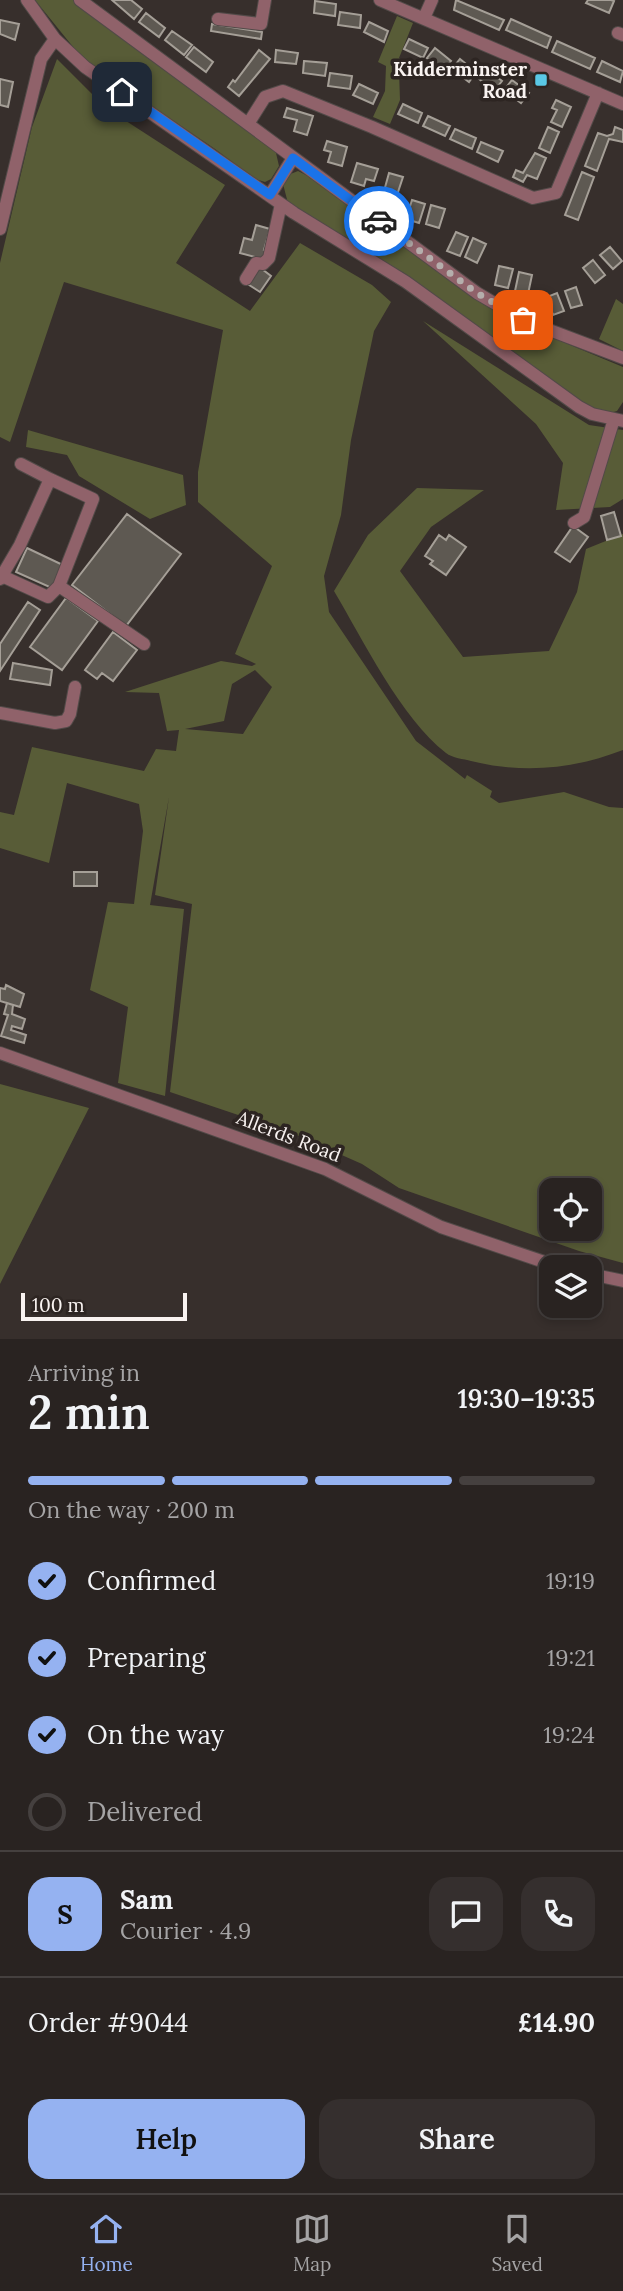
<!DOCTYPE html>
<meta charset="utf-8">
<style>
:root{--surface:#292321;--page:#352f2e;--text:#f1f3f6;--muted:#a5a4a5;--line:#45403f;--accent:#95b2f1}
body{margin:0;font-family:Lora,serif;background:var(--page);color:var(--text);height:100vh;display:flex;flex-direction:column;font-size:26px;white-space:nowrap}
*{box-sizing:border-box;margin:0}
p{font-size:23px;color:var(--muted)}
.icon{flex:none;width:38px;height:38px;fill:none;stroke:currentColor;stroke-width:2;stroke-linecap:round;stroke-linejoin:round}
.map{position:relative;height:1339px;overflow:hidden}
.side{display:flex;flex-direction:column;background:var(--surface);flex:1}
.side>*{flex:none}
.buttons{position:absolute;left:539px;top:1178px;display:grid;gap:14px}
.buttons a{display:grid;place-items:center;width:63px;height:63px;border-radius:14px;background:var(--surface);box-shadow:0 4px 10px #0003,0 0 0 2px var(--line);font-size:35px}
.scale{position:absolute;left:21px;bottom:18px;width:166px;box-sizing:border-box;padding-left:7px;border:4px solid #f9f3f1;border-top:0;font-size:19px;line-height:24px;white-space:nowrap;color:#f9f3f1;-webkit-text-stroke:5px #2d2522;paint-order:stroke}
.pin{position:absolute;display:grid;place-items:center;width:60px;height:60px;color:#fff;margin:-30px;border-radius:14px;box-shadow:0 4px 10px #0006}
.courier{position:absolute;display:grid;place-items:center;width:70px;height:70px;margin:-35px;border:5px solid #1a73e8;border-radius:50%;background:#fff;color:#222;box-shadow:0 2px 9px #0007}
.head em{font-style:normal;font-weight:600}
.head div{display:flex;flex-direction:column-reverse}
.head{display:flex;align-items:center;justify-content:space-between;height:119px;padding:0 28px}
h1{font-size:46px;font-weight:600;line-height:52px}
.bar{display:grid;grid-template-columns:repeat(4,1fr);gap:10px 7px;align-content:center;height:84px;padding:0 28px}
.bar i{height:9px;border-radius:5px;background:var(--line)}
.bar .current{background:var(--accent)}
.bar p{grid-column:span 4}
.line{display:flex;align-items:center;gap:18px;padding:0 28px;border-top:2px solid var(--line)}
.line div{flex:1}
.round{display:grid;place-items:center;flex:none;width:74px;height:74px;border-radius:21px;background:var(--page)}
ol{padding:0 28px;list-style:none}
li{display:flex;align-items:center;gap:21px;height:77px}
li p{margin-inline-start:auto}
li .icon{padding:7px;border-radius:50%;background:var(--accent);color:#111;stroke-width:4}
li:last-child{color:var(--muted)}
li i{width:38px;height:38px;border:4px solid var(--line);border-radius:50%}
.action{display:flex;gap:14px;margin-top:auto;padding:14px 28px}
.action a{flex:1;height:80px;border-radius:21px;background:var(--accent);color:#111;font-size:28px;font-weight:600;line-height:80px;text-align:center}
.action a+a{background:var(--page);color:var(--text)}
.dock{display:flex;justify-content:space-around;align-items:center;height:98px;border-top:2px solid var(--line);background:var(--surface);font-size:19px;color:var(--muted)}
.dock a{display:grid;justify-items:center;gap:4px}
.dock .current{color:var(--accent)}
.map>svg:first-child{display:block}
.green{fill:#585c37;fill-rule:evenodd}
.building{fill:#5e5952;stroke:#a59f97;stroke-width:2}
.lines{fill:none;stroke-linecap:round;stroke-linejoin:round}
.minor-casing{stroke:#524a48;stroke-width:14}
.minor{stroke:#90626a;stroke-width:12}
.done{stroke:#b5aeac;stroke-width:7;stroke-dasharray:0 12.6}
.route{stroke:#1a73e8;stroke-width:9}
.poi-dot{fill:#5ac8e6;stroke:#2d2522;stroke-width:2.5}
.labels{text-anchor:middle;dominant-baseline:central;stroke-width:7;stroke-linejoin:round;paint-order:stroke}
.poi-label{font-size:19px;font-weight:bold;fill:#f9f3f1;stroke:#2d2522;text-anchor:end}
.street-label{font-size:19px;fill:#f9f3f1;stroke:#2d2522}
</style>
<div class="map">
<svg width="623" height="1339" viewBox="0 0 623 1339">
<rect width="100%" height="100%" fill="#372f2c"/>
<path class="green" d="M35 0H73L271 146 276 153 279 166 271 179 265 182 255 179 215 149 91 65 78 53Z
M397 16 413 23 399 58 403 61 399 71 400 100 390 124 373 117 385 91 386 66 378 62Z
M57 59 106 108 225 185 176 263 250 311 300 243 372 285 391 302 374 331 351 440 341 515 324 576 329 612 416 741 465 779 467 775 492 791 490 797 499 803 564 792 609 807 623 808V1263L579 1251 399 1188 362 1164 292 1133 170 1092 192 904 155 895 169 797 150 905 184 909 165 1096 118 1083 128 1007 90 990 108 902 134 904 143 831 139 804 67 783 49 863 0 848V812L14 815 32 747 144 771 156 749 176 751 179 730 167 731 159 693 125 692 221 661 252 666 256 664 235 654 272 566 198 502V472L223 330 64 282 10 442 0 437V263L32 127ZM255 670 272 687 243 734 185 729 224 721 232 684ZM551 1190H590V1228H551Z
M298 171 308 176 478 300 515 322 623 367V402L617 411C601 416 589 408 575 400L404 273 289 207 283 184 288 175Z
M616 299 623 304V351L599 339Z
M423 321 589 425 623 430V499L610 507 556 510 563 463 536 424Z
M28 430 183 475 186 505 150 519 79 476 67 455 26 447Z
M417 488 484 490 431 527 400 571 463 657 549 651 577 592 586 549 623 534V750C574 769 523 774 471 761 464 759 452 758 446 753 401 718 363 640 334 591L368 535Z
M0 1084 89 1108 0 1284Z"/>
<path class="building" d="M112 0H131L142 9 134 19Z
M456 0 504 20 499 30 454 10Z
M588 0H611L614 1 609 13 586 3Z
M315 1 336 4 335 16 314 13Z
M340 12 361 15 360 28 338 25Z
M146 13 165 28 159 37 139 22Z
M511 19 551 37 547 48 506 30Z
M0 20 19 24 15 40 0 34Z
M369 22 388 31 384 42 364 32Z
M212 24 262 32 261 39 211 31Z
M172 31 192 45 184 55 165 40Z
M409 39 428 48 423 58 404 49Z
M557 41 595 58 590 69 552 52Z
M194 47 213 62 206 72 186 57Z
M435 48 451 61 443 71 427 58Z
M259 50 270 59 239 96 228 87 233 80 235 82Z
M276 50 298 53 296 64 275 62Z
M460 59 476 72 469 82 452 69Z
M304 61 327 63 325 76 303 73Z
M602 61 623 71 620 82 597 72Z
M486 68 502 81 494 91 478 78Z
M330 73 352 76 350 89 328 86Z
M0 79 13 82 8 107 0 105Z
M512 80 529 93 521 103 504 90Z
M359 84 378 93 373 104 353 95Z
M556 100 571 107 562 127 551 122 557 110 552 108Z
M403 104 422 113 418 123 398 114Z
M287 108 313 116 307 135 294 131 297 120 284 117Z
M428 116 450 126 445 136 423 126Z
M548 127 559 132 550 153 539 148Z
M615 127 623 130V142L609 139 597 171 585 166 598 133 607 136 613 134Z
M455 129 476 138 472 149 450 139Z
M327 141 347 147 342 166 328 162 331 152 324 150Z
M481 142 503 151 498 162 477 152Z
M535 153 546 158 537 179 527 175 523 182 513 177 516 170 523 173Z
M357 163 378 169 374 181 366 179 364 186 351 182Z
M582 172 594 177 578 220 565 215Z
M389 173 403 177 397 195 384 191Z
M412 200 425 204 419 223 406 219Z
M431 205 445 209 439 228 426 224Z
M256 225 270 229 264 250 268 251 266 260 240 253 244 238 252 240Z
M456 232 468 237 460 256 447 251Z
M473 238 486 244 477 263 465 257Z
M610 247 622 261 613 269 600 255Z
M593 260 605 275 595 283 583 268Z
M258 266 271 276 260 292 246 283Z
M499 266 513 269 508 288 495 285Z
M519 272 532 275 528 294 515 291Z
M576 287 582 305 571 308 565 291Z
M557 293 564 311 553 315 547 297Z
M614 512 621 536 607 540 601 516Z
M127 514 181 554 126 626 72 585Z
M573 526 588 537 570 562 555 552Z
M439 535 446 540 449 535 466 547 446 575 430 564 433 561 425 556Z
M27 548 65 566 54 589 16 572Z
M66 598 98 621 62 670 30 647Z
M28 602 40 610 0 671V644Z
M113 632 137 650 113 681 102 673 97 679 85 670Z
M13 663 52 670 50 685 10 679Z
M74 872H97V886H74Z
M6 985 24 994 20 1007 0 1001V988L5 989Z
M7 1003 13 1005 12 1014 25 1019 22 1029 12 1026 11 1030 26 1035 24 1043 1 1036 8 1015 4 1014Z"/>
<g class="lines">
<g class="minor-casing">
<path id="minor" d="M27 0 55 39 85 67 294 213 406 282 579 407 592 414 623 421
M80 0 477 293 523 320 623 358
M380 0 623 104
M424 18 432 0
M218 19 261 24 265 0
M618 33 623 35
M248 124 265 97 283 91 372 127 533 198 556 193 598 93
M270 195 293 158
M0 229 41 59 55 39
M246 279 256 263 263 264 269 258 281 204
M574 523 584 517 614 419
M2 576 48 597 59 586 93 499 50 479
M0 579 20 545 50 479 21 464
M59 586 144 644
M0 713 55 723 66 721 70 714 75 687
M0 1053 325 1169 441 1227 559 1267
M590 1274 623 1281"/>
</g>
<use href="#minor" class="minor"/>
</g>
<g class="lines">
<path class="done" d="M379 221 477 293 523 320"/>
<path class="route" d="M122 92 270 195 293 158 379 221"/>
</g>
<rect class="poi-dot" x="534" y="73" width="14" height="14" rx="3.5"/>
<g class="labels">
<g class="poi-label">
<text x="527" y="69">Kidderminster<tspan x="527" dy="22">Road</tspan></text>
</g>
<g class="street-label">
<text transform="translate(289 1136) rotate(21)">Allerds Road</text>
</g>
</g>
</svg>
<div class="buttons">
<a><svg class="icon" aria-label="locate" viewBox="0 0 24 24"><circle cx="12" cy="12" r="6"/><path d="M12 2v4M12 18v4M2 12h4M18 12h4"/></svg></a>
<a><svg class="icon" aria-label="layers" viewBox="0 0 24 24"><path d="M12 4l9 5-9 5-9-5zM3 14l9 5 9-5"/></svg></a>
</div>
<div class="scale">100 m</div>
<div class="pin" style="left:523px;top:320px;background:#ea580c"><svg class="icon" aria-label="bag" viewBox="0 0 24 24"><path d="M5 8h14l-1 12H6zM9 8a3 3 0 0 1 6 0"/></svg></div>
<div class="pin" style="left:122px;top:92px;background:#1f2937"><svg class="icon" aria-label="home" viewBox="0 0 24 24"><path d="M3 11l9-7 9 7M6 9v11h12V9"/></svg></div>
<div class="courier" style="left:379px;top:221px"><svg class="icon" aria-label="car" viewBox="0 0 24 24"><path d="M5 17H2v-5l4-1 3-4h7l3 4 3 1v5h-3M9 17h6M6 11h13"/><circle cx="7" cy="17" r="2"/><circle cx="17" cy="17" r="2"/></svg></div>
</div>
<section class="side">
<div class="head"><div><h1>2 min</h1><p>Arriving in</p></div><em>19:30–19:35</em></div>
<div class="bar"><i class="current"></i><i class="current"></i><i class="current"></i><i></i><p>On the way · 200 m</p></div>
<ol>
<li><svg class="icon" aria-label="check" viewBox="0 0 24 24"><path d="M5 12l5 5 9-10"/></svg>Confirmed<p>19:19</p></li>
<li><svg class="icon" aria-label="check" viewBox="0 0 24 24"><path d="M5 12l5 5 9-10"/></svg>Preparing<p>19:21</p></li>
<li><svg class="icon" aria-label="check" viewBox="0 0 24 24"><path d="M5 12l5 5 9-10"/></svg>On the way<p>19:24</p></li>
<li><i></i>Delivered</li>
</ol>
<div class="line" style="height:126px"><b class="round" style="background:var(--accent);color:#111">S</b><div><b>Sam</b><p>Courier · 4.9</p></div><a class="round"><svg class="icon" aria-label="chat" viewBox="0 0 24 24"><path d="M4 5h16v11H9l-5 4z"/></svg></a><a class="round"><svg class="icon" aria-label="phone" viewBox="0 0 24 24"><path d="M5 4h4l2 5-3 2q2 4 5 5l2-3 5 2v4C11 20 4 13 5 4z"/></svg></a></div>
<div class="line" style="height:91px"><div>Order #9044</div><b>£14.90</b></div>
<div class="action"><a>Help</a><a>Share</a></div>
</section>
<nav class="dock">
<a class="current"><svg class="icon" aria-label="home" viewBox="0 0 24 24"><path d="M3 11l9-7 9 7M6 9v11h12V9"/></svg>Home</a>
<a><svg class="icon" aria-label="map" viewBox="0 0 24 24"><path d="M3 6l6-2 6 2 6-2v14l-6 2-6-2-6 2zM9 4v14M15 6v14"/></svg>Map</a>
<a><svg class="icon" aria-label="saved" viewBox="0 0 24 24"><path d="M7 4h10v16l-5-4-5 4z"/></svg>Saved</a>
</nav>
